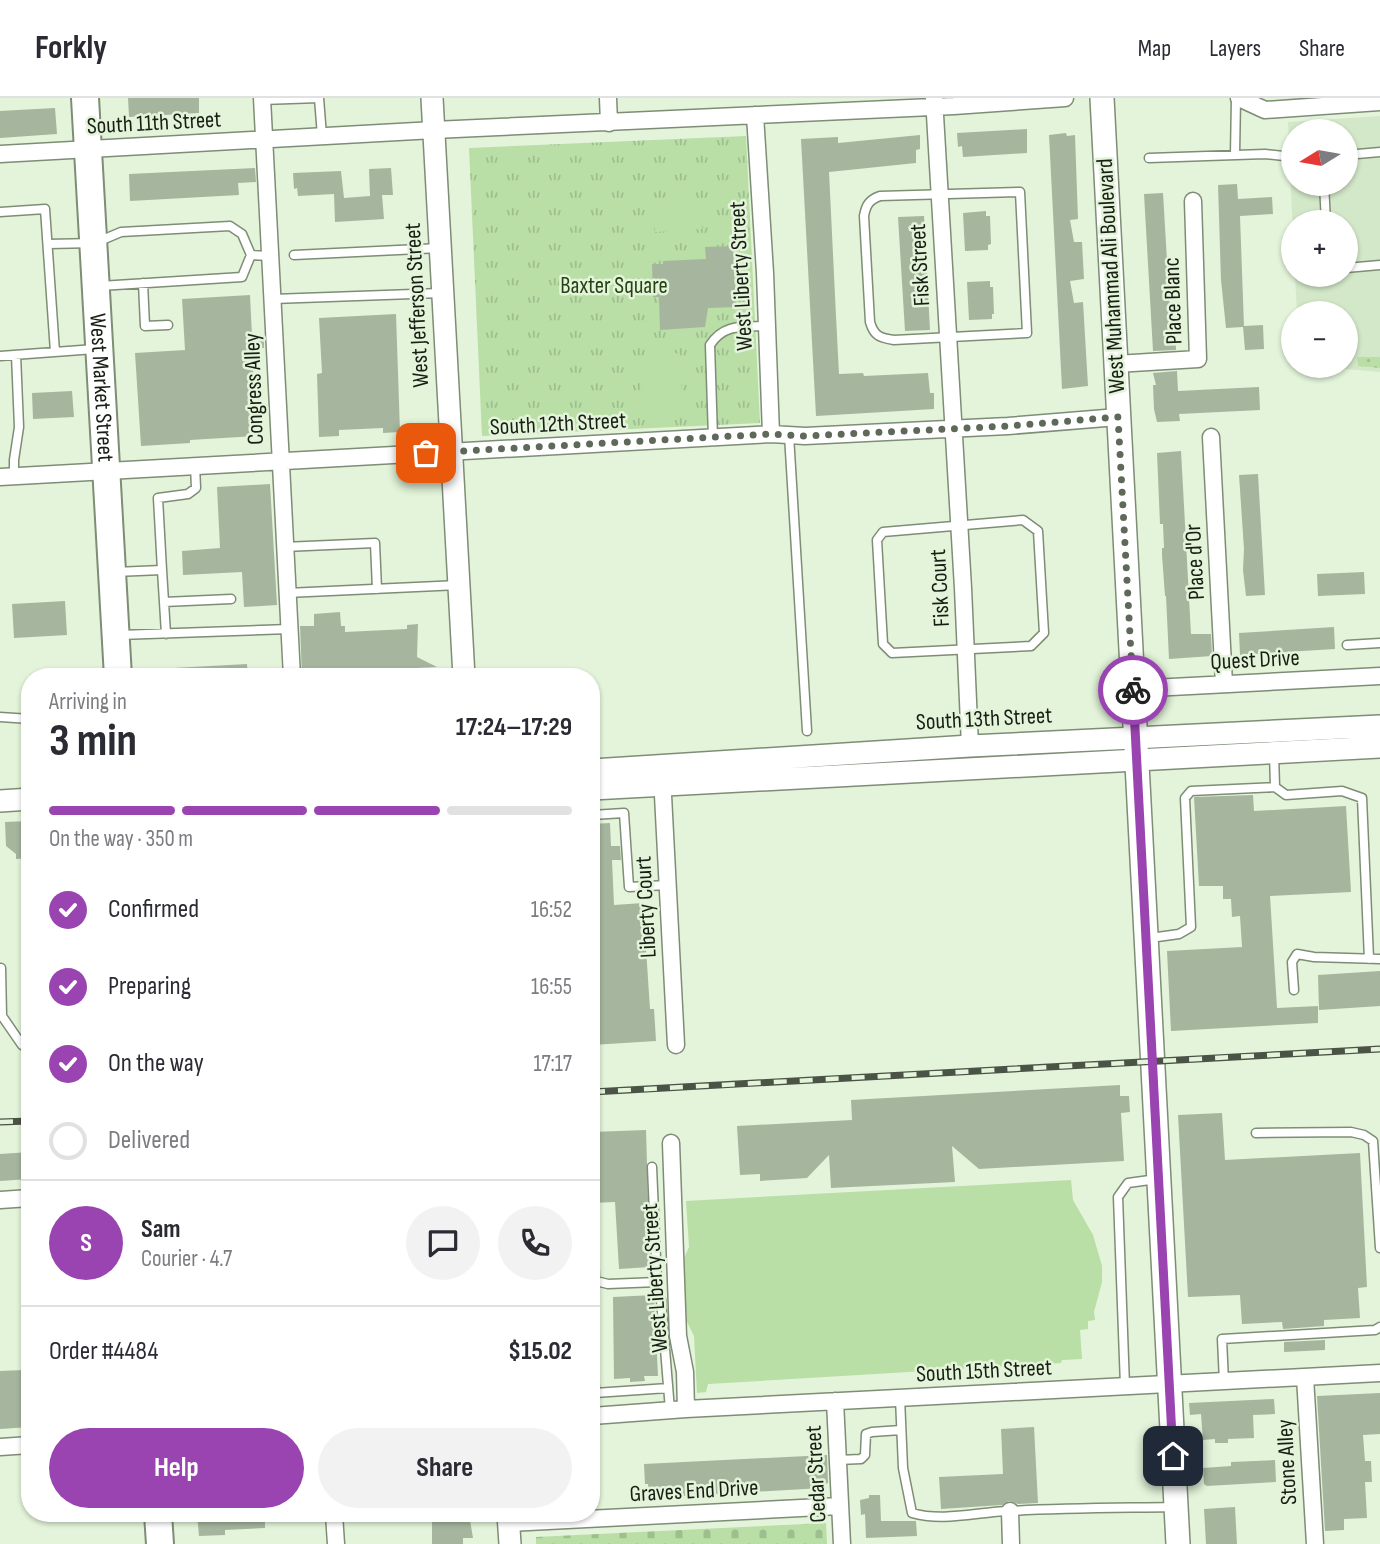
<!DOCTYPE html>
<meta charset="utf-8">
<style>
:root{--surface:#fff;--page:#f2f2f3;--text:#2b2b33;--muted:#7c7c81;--line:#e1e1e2;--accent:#9a44b2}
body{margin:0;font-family:"Sofia Sans Condensed",sans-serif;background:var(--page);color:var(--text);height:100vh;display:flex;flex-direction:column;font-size:26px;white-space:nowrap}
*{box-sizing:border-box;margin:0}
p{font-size:23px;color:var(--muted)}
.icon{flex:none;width:38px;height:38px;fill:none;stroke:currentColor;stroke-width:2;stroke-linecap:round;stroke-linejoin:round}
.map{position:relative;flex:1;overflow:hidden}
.sheet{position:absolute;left:21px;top:570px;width:579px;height:854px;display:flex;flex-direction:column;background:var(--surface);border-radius:28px;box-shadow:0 2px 5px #0004}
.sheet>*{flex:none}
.needle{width:46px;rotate:259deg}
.tools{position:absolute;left:1281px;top:21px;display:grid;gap:14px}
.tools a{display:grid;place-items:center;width:77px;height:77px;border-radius:50%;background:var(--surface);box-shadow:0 2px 5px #0004;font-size:35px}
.pin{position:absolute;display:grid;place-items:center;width:60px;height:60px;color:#fff;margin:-30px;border-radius:14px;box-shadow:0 4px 10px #0006}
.courier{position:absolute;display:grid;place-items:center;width:70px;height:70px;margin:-35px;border:5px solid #9a44b2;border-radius:50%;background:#fff;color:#222;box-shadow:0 2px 9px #0007}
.head em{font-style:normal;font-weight:700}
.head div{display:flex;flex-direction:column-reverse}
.head{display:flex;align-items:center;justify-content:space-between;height:119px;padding:0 28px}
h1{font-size:46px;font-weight:700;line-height:52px}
.bar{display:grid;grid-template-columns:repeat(4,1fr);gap:10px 7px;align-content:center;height:84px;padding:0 28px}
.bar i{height:9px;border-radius:5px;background:var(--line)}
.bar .active{background:var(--accent)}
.bar p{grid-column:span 4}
.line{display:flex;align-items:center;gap:18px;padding:0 28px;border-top:2px solid var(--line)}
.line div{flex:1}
.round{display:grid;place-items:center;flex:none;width:74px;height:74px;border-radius:37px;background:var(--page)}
ol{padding:0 28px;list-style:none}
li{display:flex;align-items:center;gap:21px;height:77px}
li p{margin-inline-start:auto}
li .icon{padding:7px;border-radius:50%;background:var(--accent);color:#fff;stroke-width:4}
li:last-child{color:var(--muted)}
li i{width:38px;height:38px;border:4px solid var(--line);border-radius:50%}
.primary-button{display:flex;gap:14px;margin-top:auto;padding:14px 28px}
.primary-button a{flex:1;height:80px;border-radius:42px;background:var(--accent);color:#fff;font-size:28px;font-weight:700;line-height:80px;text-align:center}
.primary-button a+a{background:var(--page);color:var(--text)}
header{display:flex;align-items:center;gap:42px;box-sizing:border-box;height:98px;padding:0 35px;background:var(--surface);border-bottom:2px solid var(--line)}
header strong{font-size:33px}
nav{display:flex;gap:38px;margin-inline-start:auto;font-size:24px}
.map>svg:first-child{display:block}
.built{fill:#d3e8c8;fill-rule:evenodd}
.grass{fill:url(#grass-dots)}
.cemetery{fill:url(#cemetery-stones)}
.park{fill:url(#park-tufts)}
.pitch{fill:#b9dea6}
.building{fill:#a6b69e}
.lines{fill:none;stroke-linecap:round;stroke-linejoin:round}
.service-casing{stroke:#7e8d76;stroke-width:11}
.minor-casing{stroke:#7e8d76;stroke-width:19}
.tertiary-casing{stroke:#7e8d76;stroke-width:24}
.secondary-casing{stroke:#7e8d76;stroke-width:26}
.primary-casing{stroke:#7e8d76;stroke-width:30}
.service{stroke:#fff;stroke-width:8}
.minor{stroke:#fff;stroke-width:16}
.tertiary{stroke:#fff;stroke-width:21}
.secondary{stroke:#fff;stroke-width:23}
.primary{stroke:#fff;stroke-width:26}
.rail-casing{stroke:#4a5345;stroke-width:7}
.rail{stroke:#e3f4da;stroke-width:4.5;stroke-dasharray:13;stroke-linecap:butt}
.done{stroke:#5f6959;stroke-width:7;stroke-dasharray:0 12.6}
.route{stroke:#9a44b2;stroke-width:9}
.labels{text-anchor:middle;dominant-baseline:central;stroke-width:5;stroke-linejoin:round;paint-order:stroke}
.street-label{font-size:23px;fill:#181e14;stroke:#e3f4da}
.park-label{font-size:23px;fill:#264214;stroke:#e3f4da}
</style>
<header>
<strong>Forkly</strong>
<nav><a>Map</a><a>Layers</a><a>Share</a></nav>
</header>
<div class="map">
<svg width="1380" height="1446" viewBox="0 0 1380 1446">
<defs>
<pattern id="grass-dots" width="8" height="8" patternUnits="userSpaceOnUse" patternTransform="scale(1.75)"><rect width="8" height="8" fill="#b9dea6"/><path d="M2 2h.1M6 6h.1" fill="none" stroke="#9ebe8e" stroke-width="1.8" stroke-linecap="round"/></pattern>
<pattern id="cemetery-stones" width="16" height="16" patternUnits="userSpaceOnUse" patternTransform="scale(1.75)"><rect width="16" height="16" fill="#b9dea6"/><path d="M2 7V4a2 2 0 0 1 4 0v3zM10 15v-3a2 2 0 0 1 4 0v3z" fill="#9ebe8e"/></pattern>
<pattern id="park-tufts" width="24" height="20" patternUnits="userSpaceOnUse" patternTransform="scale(1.75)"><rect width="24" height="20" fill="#b9dea6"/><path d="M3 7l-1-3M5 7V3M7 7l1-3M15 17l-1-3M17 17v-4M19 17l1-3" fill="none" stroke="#9ebe8e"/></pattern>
</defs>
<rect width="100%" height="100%" fill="#e3f4da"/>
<path class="built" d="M1380 18V274L1312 268H1346V215H1297L1295 177H1346V124H1293V139L1288 24ZM1293 33H1346V86H1293Z"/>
<path class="grass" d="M1357 259H1380V270L1358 268Z"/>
<path class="cemetery" d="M826 1425 827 1446H536V1439Z"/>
<path class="park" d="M746 38 760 325 482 338 469 50Z"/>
<path class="pitch" d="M699 102 702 131 655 134 652 106Z
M680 255 683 319 643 321 640 258Z
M1071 1082 1073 1102 1093 1137 1102 1168V1184L1094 1214 1095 1222 1088 1223V1231L1080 1232 1082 1261 1062 1262 1061 1265 708 1286 706 1294 697 1295 694 1238 684 1218 681 1167 689 1149 686 1103Z"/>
<path class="building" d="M128 0H199V15L129 19Z
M55 10 57 36 0 40V13Z
M1027 31V55L963 59 962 48 958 49 957 35Z
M1066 35 1067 38 1075 37 1078 121 1070 122 1074 144H1082L1084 181 1070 183 1074 205 1083 204 1088 288 1062 291 1049 37Z
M920 37V51L916 52V65L829 74 836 218 839 276 863 275 864 278 928 275 930 295H934V311L816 318 801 41 838 39V45Z
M255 70 256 84 238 85 239 97 130 103 129 76Z
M391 70 393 97H382L384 121 335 124 334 96 298 98 297 90 294 91 293 75 341 73 344 100 370 98 369 71Z
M1237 86 1238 101 1272 99 1273 116 1240 118 1244 228 1263 227 1264 251 1245 252 1243 229 1226 230 1221 182 1218 87Z
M1163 95 1171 230 1175 229 1176 252 1153 253 1144 96Z
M986 113V118H990L991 146 988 147V152L965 153 963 115Z
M924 118 930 232 905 233 898 119Z
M733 148 736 209 708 210 705 229 660 232 659 199H653L652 166H663V163L706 161 705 149Z
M990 183V189H993L994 216H992V221L969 222 967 184Z
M250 197 252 238 264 237V250H252L257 338 190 342V345L141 348 135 255 185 252 182 201Z
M396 216 400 334 383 335V330L339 332V338L319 339 317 276 322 275 319 220Z
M1177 273 1178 293 1259 289 1260 312 1179 316 1180 323 1157 324 1154 311 1153 287H1156L1153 275Z
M72 293 74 319 33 321 32 295Z
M1181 353 1191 536H1211L1212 558 1169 561 1166 498H1165L1162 457V450H1164L1163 426H1160L1157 355Z
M1258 376 1265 497 1246 498 1243 472 1244 451 1239 377Z
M270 386 277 507 244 509 242 474 183 477 182 453 220 450 217 389Z
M1364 474 1365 496 1318 498 1317 476Z
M65 503 67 537 14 540 12 506Z
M340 514 341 528H345V534L407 531V527L418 526 417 559 437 569 349 573V576L302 579 300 528H314V516Z
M1334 529 1335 551 1240 557 1239 535Z
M247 566 248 579H174V570Z
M1253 697 1254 713 1346 708 1351 794 1270 798 1277 910 1318 908V925L1171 933 1167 853 1242 849 1240 818 1232 819 1231 801H1223V788H1199L1194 699Z
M30 723V760L16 761V756L6 748 5 724Z
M610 725 611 748H620L621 762H612L614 807 643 805 650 911H654L656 943 592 947V726Z
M1380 873V908L1319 912 1318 877Z
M1120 987V998H1129L1130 1014 1121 1015 1124 1063 979 1071 952 1048 955 1084 831 1090 829 1057 807 1080 760 1083V1076L740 1077 737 1028 852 1022 851 1002Z
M1222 1015 1225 1062 1360 1055 1367 1189 1358 1190 1360 1220 1324 1222V1228L1283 1231 1282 1224 1242 1226 1240 1197 1188 1199 1178 1017Z
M646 1032 650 1169 619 1171 615 1104 592 1105V1034Z
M30 1054V1081L0 1083V1056Z
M654 1197 658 1278H644L645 1283 630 1284V1280L614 1281 613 1199Z
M1325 1242V1252L1284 1254V1244Z
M24 1272V1275L30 1274V1329L0 1331V1273Z
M1380 1295V1336L1363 1337 1365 1363H1371L1372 1384H1365L1367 1420 1344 1421V1432L1325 1433 1317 1298Z
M1274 1301 1275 1316 1253 1317 1254 1340 1228 1341V1345H1215V1341L1203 1342 1201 1316 1190 1317 1189 1305Z
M1034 1329 1038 1405 1018 1406 1009 1403 1002 1407 941 1411 939 1379 1003 1376 1001 1331Z
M827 1357 828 1385 822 1387V1390L650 1400 648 1386H645L644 1366Z
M1275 1362 1276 1384 1207 1388 1204 1386 1203 1370 1231 1368V1364Z
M869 1397H880L881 1423H916L917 1438 866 1440 865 1416 861 1417 860 1402 869 1400Z
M1235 1409 1237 1446H1206L1204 1411Z
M197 1416H225V1421L265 1419V1430L225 1432V1437L199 1438Z
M469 1416 473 1440H463V1446H432V1417Z"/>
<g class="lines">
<g class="service-casing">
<path id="service" d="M262 2 319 0 322 38
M1235 57 1236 0
M1346 57 1380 54
M1149 60 1265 56 1293 59
M1324 86 1326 124
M1020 94 1027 235 894 242C880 240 874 238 870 224L864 118C866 107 869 102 880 98Z
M0 114 45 111 55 254
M48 146 95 145 121 134 230 128 242 136 251 157
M294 157 440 150
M1346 170 1380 167
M143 185 145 228 168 227
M100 188 242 179 251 157 271 158
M273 201 441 195
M0 258 95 251
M789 337 807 633
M713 340 710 247C724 225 744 229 767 228
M14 378V362L19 329 16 257
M1023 422 1038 433 1044 535 1031 548 892 555 883 546 877 442 883 434Z
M284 449 375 445 377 491
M162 472 164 504 231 501
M115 474 162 472 158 400 188 396 196 390 195 368
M287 495 459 487
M164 504 166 536
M119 537 289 531
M1347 547 1380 545
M0 619 30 621
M1274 655 1275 689 1286 697 1342 693 1362 700 1369 861
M592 717 624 715 629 789 668 787
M1150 840 1179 836 1191 829 1185 700 1191 693 1275 689
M1 870 2 918 22 947 30 951
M1294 892 1292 864 1297 856 1314 859 1380 861
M1256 1035 1351 1034 1364 1037 1373 1043 1380 1150
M592 1113 595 1182
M592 1182 608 1186 657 1184 652 1069
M661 1202 670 1312
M592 1232 595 1295H592
M1224 1284 1222 1241 1375 1232 1380 1229
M1125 1288 1118 1099 1128 1085 1157 1081
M595 1295 668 1290
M900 1300 903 1370 912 1415C943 1424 977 1414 1009 1413 1064 1410 1118 1410 1173 1409
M838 1362 861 1361 865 1357 866 1336 872 1334 901 1332"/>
</g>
<g class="minor-casing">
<path id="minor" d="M262 0 292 579
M608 0 609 25
M934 0 963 490 970 648
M1239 0 1265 12 1380 4
M755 17 765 175 771 336
M0 56 434 32 954 8 1065 0
M1116 266 1198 261 1193 103
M1211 339 1224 586
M0 379 771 336 805 338 1008 328 1118 319
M1133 591 1380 578
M662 678 676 947
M671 1045 678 1238 685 1274 686 1311
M0 1102 30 1100
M1305 1279 1315 1446
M835 1303 842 1446
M592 1318 686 1311 1380 1275
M0 1349 30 1347
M1010 1413 1011 1446
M334 1416 336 1446
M509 1425 840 1408"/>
</g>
<g class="tertiary-casing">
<path id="tertiary" d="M432 0 464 579
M592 672 970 648 1380 628
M592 691 1380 649
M0 703 30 701
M508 1416 510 1446"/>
</g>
<g class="secondary-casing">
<path id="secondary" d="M1102 0 1178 1446"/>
</g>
<g class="primary-casing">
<g id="primary">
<path id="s1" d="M85 0 118 579"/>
<path d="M158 1416 160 1446"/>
</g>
</g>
<use href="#service" class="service"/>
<use href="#minor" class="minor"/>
<use href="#tertiary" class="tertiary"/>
<use href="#secondary" class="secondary"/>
<use href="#primary" class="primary"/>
<g class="rail-casing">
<path id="rail" d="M592 994 1380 951
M0 1024 30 1023"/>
</g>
<use href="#rail" class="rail"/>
</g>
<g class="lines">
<path class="done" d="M426 355 771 336 805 338 1008 328 1118 319 1133 592"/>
<path class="route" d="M1133 592 1173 1358"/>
</g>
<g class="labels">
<g class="street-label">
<text transform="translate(154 25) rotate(-3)">South 11th Street</text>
<text transform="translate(920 167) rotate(-93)">Fisk Street</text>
<text transform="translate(741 178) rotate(-93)">West Liberty Street</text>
<text transform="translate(1111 178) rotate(-93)">West Muhammad Ali Boulevard</text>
<text transform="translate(1173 203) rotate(-92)">Place Blanc</text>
<text transform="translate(417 207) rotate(-93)">West Jefferson Street</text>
<text stroke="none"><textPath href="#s1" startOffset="290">West Market Street</textPath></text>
<text transform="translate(254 291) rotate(-92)">Congress Alley</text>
<text transform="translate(558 326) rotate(-3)">South 12th Street</text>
<text transform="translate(1195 464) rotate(-93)">Place d'Or</text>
<text transform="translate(940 490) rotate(-93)">Fisk Court</text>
<text transform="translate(1255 562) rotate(-3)">Quest Drive</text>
<text transform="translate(984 621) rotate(-3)">South 13th Street</text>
<text transform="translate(646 809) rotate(-93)">Liberty Court</text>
<text transform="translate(655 1180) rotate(-94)">West Liberty Street</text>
<text transform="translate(984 1273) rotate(-3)">South 15th Street</text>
<text transform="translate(1287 1364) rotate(-93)">Stone Alley</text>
<text transform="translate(816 1376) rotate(-93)">Cedar Street</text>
<text transform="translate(694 1393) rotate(-3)">Graves End Drive</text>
</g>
<g class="park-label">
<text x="614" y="188">Baxter Square</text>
</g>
</g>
</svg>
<div class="tools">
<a><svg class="needle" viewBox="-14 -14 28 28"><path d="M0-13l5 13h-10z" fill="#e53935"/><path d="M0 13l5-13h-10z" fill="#7c7c81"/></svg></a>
<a>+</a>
<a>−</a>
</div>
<div class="pin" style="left:426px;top:355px;background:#ea580c"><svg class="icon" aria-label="bag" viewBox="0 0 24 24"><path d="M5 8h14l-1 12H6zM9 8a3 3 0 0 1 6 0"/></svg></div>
<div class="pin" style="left:1173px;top:1358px;background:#1f2937"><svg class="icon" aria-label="home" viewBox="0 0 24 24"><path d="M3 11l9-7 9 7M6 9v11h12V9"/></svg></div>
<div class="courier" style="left:1133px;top:592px"><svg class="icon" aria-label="bike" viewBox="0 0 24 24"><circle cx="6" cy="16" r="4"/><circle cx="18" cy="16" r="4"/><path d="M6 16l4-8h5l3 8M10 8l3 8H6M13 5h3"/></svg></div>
<section class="sheet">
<div class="head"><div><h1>3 min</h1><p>Arriving in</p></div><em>17:24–17:29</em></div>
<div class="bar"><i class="active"></i><i class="active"></i><i class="active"></i><i></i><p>On the way · 350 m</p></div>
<ol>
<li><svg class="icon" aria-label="check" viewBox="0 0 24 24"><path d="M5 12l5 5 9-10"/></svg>Confirmed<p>16:52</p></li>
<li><svg class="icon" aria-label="check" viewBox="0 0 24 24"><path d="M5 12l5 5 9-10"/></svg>Preparing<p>16:55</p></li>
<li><svg class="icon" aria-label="check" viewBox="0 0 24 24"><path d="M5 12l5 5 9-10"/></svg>On the way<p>17:17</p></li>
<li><i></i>Delivered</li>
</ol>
<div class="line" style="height:126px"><b class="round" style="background:var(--accent);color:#fff">S</b><div><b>Sam</b><p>Courier · 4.7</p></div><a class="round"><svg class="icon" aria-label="chat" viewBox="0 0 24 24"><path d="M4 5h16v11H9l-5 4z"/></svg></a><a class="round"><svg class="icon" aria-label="phone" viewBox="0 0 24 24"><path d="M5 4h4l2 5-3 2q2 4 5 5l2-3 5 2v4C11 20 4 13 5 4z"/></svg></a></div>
<div class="line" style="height:91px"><div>Order #4484</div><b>$15.02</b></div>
<div class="primary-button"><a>Help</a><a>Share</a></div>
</section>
</div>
